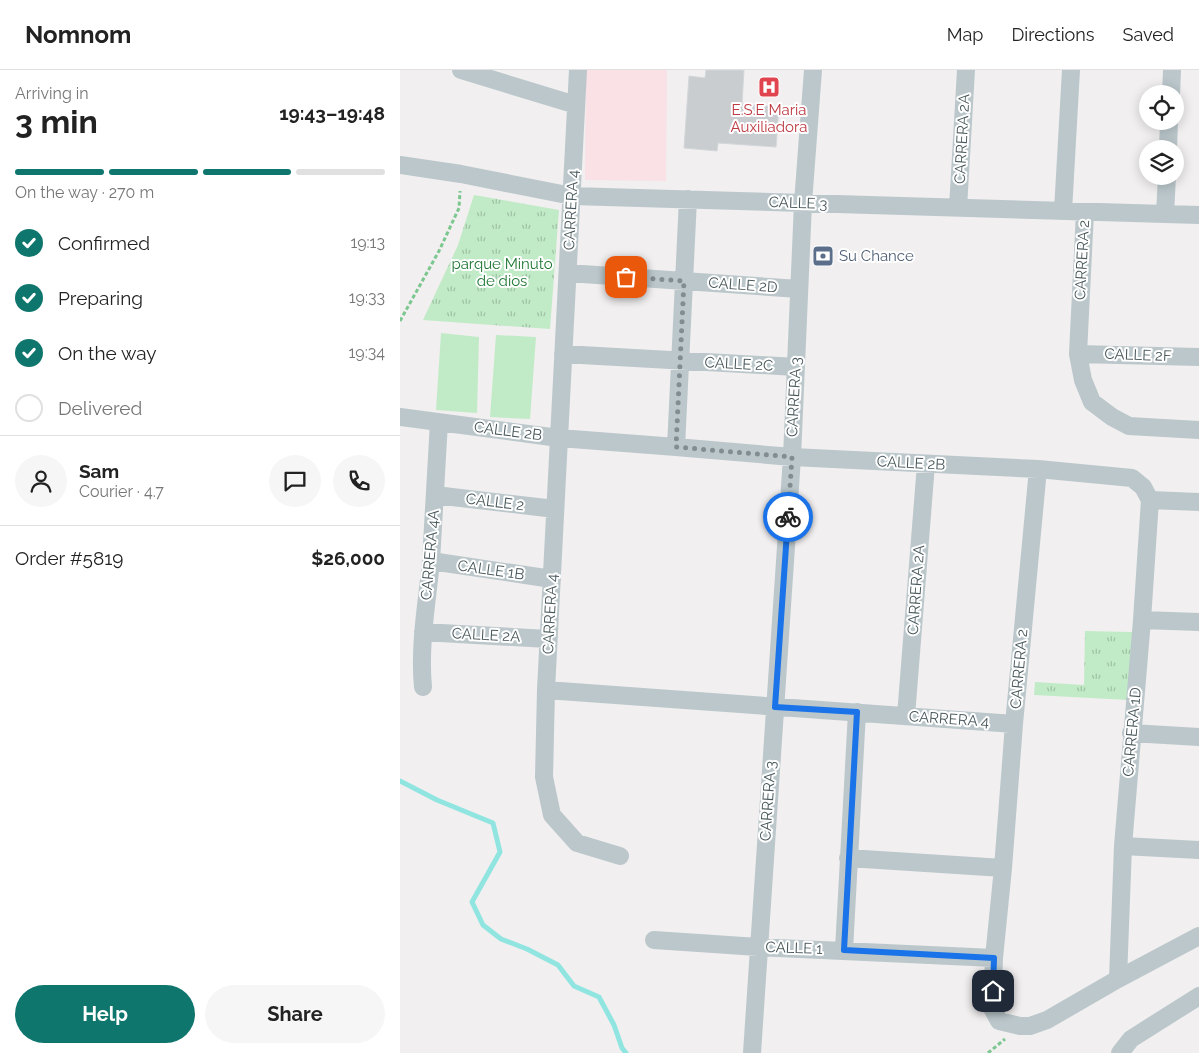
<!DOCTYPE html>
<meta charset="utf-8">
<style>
:root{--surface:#fff;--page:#f6f6f6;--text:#222;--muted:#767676;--line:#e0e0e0;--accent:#0f766e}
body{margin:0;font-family:Raleway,sans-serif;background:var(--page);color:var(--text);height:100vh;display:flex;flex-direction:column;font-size:19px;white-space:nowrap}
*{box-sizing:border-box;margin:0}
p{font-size:16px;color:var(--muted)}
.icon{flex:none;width:28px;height:28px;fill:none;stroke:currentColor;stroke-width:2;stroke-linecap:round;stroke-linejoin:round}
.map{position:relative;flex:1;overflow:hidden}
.details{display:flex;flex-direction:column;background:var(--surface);width:400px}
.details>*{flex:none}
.tools{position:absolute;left:739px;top:15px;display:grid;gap:10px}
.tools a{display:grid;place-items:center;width:45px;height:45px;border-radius:50%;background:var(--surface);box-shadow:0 2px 12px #0003;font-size:25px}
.pin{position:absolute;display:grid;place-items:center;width:42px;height:42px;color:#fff;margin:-21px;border-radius:10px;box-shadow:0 2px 8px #0006}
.courier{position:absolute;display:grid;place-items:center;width:50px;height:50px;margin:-25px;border:4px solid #1a73e8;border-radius:50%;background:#fff;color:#222;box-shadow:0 1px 6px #0007}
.headline em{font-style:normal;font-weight:700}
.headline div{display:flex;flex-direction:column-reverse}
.headline{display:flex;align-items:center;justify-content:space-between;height:85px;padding:0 15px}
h1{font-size:32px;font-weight:700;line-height:38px}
.bar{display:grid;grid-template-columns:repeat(4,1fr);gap:8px 5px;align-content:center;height:60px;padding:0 15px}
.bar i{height:6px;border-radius:4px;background:var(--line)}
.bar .current{background:var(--accent)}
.bar p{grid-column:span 4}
.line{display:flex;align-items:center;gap:12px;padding:0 15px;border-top:1px solid var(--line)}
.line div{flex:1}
.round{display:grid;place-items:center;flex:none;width:52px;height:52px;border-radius:26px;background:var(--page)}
ol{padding:0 15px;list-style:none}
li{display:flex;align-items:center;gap:15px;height:55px}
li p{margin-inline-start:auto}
li .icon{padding:5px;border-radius:50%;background:var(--accent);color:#fff;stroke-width:4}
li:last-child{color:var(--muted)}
li i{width:28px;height:28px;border:2px solid var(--line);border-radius:50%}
.action{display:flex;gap:10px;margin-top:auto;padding:10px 15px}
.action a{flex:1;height:58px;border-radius:30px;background:var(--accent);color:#fff;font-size:20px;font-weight:700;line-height:58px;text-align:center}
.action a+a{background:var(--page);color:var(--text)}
header{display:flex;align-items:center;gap:30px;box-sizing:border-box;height:70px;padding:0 25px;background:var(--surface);border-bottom:1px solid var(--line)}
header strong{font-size:24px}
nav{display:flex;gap:28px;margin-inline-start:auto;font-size:18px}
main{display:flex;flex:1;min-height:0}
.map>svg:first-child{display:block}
.medical{fill:#f9e1e5}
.park{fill:url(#park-tufts)}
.garden{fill:#c1ebc7}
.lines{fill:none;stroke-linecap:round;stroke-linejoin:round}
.stream{stroke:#91e5e1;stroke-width:5}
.building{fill:#c9cdd0;stroke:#d3d7da}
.path{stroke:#7bc78f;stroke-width:3;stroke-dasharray:4 2.5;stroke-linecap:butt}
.minor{stroke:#bbc7cb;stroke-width:18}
.done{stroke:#838c8f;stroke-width:5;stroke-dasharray:0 9}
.route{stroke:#1a73e8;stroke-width:6}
.labels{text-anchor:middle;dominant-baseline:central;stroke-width:4;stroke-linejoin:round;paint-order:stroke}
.health-label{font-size:15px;fill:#be3a42;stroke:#fff}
.street-label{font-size:15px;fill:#48575b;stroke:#fff}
.service-label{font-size:15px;fill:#4e5e75;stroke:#fff;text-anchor:start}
.park-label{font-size:15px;fill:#1e7734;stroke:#fff}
</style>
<header>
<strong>Nomnom</strong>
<nav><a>Map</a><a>Directions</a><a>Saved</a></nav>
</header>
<main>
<section class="details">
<div class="headline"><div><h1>3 min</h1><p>Arriving in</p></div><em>19:43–19:48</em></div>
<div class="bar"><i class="current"></i><i class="current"></i><i class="current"></i><i></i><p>On the way · 270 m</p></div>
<ol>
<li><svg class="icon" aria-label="check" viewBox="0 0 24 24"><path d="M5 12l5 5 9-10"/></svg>Confirmed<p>19:13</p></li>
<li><svg class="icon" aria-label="check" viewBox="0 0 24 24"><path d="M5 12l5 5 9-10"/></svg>Preparing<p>19:33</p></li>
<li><svg class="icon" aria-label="check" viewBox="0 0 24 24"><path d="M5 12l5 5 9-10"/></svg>On the way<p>19:34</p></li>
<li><i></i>Delivered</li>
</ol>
<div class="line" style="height:90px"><a class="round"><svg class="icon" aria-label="person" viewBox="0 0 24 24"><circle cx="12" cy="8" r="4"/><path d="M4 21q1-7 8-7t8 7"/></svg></a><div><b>Sam</b><p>Courier · 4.7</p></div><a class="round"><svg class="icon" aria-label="chat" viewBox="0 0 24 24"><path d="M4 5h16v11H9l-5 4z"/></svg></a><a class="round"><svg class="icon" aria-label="phone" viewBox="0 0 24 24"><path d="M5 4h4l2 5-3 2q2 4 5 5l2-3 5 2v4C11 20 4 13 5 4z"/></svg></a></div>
<div class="line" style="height:65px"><div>Order #5819</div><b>$26,000</b></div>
<div class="action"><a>Help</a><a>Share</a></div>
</section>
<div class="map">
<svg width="799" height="983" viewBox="0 0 799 983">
<defs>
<pattern id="park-tufts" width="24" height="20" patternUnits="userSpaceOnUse" patternTransform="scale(1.25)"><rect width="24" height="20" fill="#c1ebc7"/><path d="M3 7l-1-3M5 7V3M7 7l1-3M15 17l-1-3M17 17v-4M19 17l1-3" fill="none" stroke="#9fc1a5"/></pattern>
</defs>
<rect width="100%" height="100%" fill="#f1efef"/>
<path class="medical" d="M186 0H267L266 111 185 110Z"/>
<path class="park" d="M74 125 159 140 150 259 23 250 58 175Z
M685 561 732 562 729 630 634 625 635 612 684 615Z"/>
<path class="garden" d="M41 263 79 267 77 343 36 340Z
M96 265 136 267 130 349 90 347Z"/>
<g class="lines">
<path class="stream" d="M0 711 37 730 93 753 100 782 72 832 83 855 101 869 127 879 158 895 174 916 199 927 214 955 222 978 226 983"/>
</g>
<path class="building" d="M306 0H344L342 34 379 37 376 77 318 73 317 81 284 78 289 6 305 8Z"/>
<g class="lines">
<path class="path" d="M0 251 39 181 59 138 60 121
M588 983 605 969"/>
<path class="minor" d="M61 0 176 35
M178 0 146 620 144 707 152 745 177 773 220 786
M771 24 772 0
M768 79 769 51
M0 95 61 104 172 126 799 145
M558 138 566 0
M663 141 671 0
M685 142 678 284 683 310 692 332 712 347 729 356 799 360
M765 144 767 106
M168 203 399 219
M163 284 396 297
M678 284 799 287
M0 347 159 368 276 377 392 387 638 399 732 408 743 417 750 430 742 550 723 776 718 909
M276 377 288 129
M638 399 614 654 603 798 594 888 592 938 599 951 620 956H630L647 950 718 909 799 866
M35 425 155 439
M750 430 799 432
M31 491 152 509
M742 550 799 552
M23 562 148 569
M23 617C19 575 27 533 31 491 34 445 36 398 39 352
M146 620 614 654
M506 646 526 394
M731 663 799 667
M723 776 799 780
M448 788 603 798
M254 870 358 877 594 888
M444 880 457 642
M352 983 392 387 403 133 413 0
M720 983 731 969 799 926"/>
</g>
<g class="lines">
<path class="done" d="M226 207 284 211 276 377 392 387 388 447"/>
<path class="route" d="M388 447 375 637 457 642 444 880 594 888 593 921"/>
</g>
<defs>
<g id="hospital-square" transform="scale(1.125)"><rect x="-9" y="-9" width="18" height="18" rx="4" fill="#e0444e" stroke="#fff"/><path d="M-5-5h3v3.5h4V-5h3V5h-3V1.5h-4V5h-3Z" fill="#fff"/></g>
<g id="bank-square" transform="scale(1.125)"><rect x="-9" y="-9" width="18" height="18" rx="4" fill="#5c6f8a" stroke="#fff"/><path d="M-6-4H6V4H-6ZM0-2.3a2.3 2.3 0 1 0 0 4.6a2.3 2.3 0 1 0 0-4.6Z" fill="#fff"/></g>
</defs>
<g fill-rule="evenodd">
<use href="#hospital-square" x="369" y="17"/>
<use href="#bank-square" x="423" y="186"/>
</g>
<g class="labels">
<g class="health-label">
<text x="369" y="40">E.S.E Maria<tspan x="369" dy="17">Auxiliadora</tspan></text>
</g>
<g class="street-label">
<text transform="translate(562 69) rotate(-87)">CARRERA 2A</text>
<text transform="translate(398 133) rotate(2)">CALLE 3</text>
<text transform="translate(171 140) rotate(-87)">CARRERA 4</text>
<text transform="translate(682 190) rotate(-87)">CARRERA 2</text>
<text transform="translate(343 215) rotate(4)">CALLE 2D</text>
<text transform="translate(738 285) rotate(2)">CALLE 2F</text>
<text transform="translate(339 294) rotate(3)">CALLE 2C</text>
<text transform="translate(394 327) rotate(-87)">CARRERA 3</text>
<text transform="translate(108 361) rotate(7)">CALLE 2B</text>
<text transform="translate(511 393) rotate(3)">CALLE 2B</text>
<text transform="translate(95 432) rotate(7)">CALLE 2</text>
<text transform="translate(30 485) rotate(-85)">CARRERA 4A</text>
<text transform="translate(91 500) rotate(8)">CALLE 1B</text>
<text transform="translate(516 520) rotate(-86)">CARRERA 2A</text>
<text transform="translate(150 544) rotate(-87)">CARRERA 4</text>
<text transform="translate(86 565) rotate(3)">CALLE 2A</text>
<text transform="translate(619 599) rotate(-85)">CARRERA 2</text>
<text transform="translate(549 649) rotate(4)">CARRERA 4</text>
<text transform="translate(732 662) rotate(-85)">CARRERA 1D</text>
<text transform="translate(368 731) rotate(-86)">CARRERA 3</text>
<text transform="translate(394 878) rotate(2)">CALLE 1</text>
</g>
<g class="service-label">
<text x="439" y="186">Su Chance</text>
</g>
<g class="park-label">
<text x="102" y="194">parque Minuto<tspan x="102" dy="17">de dios</tspan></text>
</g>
</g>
</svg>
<div class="tools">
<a><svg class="icon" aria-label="locate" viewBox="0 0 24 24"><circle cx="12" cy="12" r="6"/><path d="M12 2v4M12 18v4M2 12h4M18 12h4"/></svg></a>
<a><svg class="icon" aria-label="layers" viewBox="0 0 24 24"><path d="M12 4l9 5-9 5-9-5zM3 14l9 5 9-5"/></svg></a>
</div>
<div class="pin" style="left:226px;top:207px;background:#ea580c"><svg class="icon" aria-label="bag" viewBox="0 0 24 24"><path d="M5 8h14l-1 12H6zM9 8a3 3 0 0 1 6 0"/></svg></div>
<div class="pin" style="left:593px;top:921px;background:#1f2937"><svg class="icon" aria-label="home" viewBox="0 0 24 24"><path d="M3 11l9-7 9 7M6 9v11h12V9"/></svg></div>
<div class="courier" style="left:388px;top:447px"><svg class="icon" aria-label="bike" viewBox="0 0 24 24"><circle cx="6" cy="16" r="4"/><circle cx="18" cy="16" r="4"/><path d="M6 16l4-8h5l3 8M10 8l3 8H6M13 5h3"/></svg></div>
</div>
</main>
